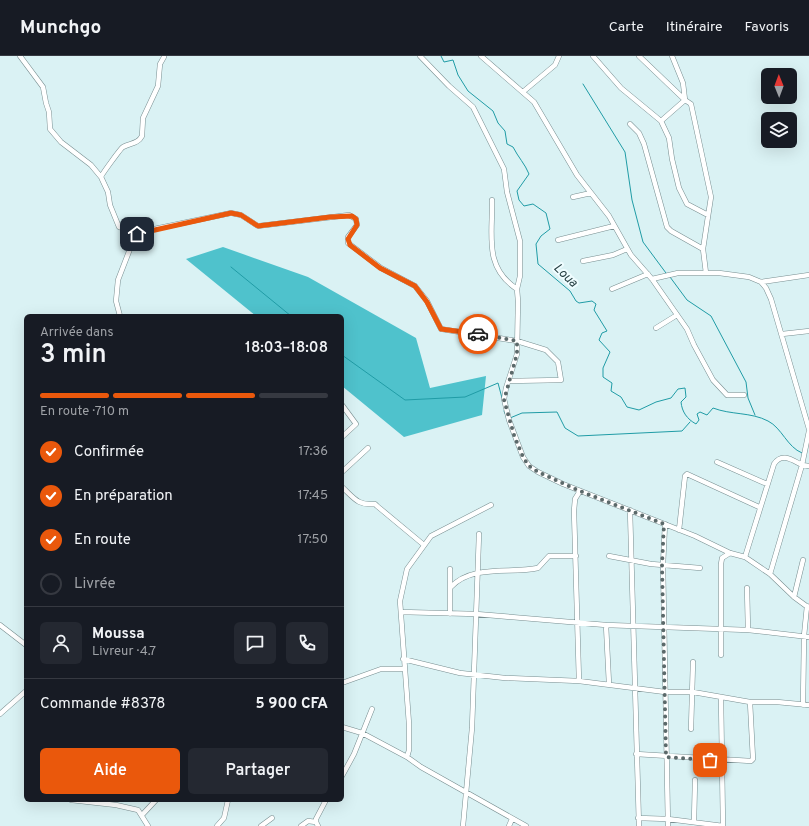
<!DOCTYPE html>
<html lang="fr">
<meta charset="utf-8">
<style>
:root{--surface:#171b24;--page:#242831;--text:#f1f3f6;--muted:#9ea1a6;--line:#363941;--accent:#ea580c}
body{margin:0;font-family:Overpass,sans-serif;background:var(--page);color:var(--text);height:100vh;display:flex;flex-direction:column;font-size:15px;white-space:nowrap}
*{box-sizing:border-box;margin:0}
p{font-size:13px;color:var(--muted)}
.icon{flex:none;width:22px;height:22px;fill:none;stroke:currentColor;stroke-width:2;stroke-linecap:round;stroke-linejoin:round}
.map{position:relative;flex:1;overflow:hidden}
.panel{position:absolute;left:24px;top:258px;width:320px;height:488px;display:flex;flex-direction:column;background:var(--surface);border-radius:6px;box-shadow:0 4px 16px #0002}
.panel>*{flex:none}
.needle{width:26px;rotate:359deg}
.tools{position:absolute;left:761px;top:12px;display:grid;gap:8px}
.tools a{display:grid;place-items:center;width:36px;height:36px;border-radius:6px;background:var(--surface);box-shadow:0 4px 16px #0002;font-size:20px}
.pin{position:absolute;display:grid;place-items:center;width:34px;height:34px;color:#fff;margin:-17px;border-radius:8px;box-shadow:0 2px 6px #0006}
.courier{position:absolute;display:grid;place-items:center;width:40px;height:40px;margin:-20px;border:3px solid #ea580c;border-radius:50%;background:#fff;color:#222;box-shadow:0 1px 5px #0007}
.head em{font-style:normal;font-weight:600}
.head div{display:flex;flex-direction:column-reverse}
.head{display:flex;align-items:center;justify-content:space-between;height:68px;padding:0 16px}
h1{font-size:26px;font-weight:600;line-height:30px}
.bar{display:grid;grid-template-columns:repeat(4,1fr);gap:6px 4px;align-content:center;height:48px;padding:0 16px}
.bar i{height:5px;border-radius:3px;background:var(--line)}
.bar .active{background:var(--accent)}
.bar p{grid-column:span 4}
.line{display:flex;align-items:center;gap:10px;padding:0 16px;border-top:1px solid var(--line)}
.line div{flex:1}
.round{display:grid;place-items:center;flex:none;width:42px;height:42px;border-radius:6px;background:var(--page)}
ol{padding:0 16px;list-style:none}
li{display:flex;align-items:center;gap:12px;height:44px}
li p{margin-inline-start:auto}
li .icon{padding:4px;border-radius:50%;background:var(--accent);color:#fff;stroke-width:4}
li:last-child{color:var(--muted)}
li i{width:22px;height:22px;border:2px solid var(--line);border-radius:50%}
.button{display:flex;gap:8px;margin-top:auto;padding:8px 16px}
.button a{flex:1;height:46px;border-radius:6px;background:var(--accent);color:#fff;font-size:16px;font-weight:600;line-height:46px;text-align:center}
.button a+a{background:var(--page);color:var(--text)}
header{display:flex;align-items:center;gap:24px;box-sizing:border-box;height:56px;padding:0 20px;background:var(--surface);border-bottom:1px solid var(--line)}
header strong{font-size:19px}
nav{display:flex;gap:22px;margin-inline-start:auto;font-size:14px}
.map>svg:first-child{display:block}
.forest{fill:#4fc2cc}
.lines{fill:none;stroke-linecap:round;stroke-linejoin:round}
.stream{stroke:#209ca6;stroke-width:1}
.street-casing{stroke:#788e90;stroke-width:5.5}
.street{stroke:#fff;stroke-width:4.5}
.done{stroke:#5b696a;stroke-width:4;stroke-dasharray:0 7.2}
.route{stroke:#ea580c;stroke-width:5}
.labels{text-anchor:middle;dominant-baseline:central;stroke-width:4;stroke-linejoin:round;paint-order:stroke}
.water-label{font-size:13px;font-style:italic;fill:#294245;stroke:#effdff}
</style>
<header>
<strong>Munchgo</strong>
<nav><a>Carte</a><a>Itinéraire</a><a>Favoris</a></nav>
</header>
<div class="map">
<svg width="809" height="770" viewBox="0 0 809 770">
<rect width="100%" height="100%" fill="#daf2f4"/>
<path class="forest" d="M223 191 308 221 416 282 430 332 486 320 482 359 404 381 342 330V260H256L186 203Z"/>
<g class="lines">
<path class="stream" d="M441 0 444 6 453 4 458 19 468 35 493 55 498 67 505 75 507 88 513 91C518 101 525 108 529 118L517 135 519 144 524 150 533 148 546 157 550 173 541 180 536 188 538 208 570 235 576 245 579 247 592 245 596 248 594 254 607 275 602 277 599 284 610 296 603 312V321L612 327 611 335 621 341 627 351 639 354 656 346 671 342 678 333 685 332 686 341 681 346C682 356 687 363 696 368L699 364 697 358 700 356 707 359 713 352C731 359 751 356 768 365 782 372 787 391 802 397
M583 28 625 96 632 144 643 186 666 217
M231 211 291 260
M670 221 687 244 711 260 746 326 748 342 755 359
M342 299 405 344 465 341 498 327 502 342
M504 355 507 362
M510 362 522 357 557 356 565 372 578 380 682 375 690 366"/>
<g class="street-casing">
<path id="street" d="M20 0 43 31 46 47 49 56 50 73 61 86 91 109 101 121 108 136 110 149 119 171 137 178
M420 0 449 30 473 51 504 113 507 136 520 185V220L517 233 518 245 517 298 506 332 504 343 509 364 523 401 529 410 538 416 563 428 695 480 730 497 745 501 770 518 794 541 809 552
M481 0 534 46 577 119 609 160 631 199 652 223 687 273 694 289 713 324 727 339H744
M593 0 621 32 661 65
M639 0 685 44 691 48 711 141 703 193 706 217
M672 0 683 27 685 44
M524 35 555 9 559 0
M685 44 661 65 669 82 672 103 679 132 687 148 708 159
M630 68 639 77 644 88 667 171 671 175 703 193
M101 121C102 118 121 92 123 91 130 87 138 88 142 80L143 62 158 30 160 8 164 1
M573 141 591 137
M492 144C493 178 483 211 517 233
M558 184 614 170
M583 205 613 199 627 193
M652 223 678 217H719L749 221 761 226 809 219
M761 226 766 232 771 243 809 373
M612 233 648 218
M120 260 116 245 118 224 135 180 140 176 231 157 241 159 258 170 349 159 356 163 357 169 348 181V187L381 212 415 230 427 245 441 273 517 285 546 294 558 306 561 324 509 325
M656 272 677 259
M782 278 809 275
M342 349 356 368 342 381
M809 375 802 409 809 410
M717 406 767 428
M342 416 368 392
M342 431C354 442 358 450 375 448L377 450 424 489
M491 449 431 480 407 513 400 545 409 668V694L407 701 421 711 526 770
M630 454 639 770
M665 468 663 509 668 770
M679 474 685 420 687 418 759 451
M609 500 651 508 700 512
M745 501 774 408C782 396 792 404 802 409L770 518
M451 531C472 508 511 518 538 512L549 500H576
M747 532 748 574
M794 541 803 504
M401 556 476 558 606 569 748 574 809 581
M450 558V513
M0 569 26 589
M606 569 609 628
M721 599V508L722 502 730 497
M403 603 460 617 505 622 579 625 665 636H693L750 646H777L809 649
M579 625 574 455 575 443 580 435
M342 627 381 613H405
M721 642 723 770
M803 649 804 580 807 550
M0 658 26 635
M342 671 362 677 407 701
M691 673 693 606
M636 698 751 705 753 703 750 646
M342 720 354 698 372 653
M71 744 116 749 138 754 148 770
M142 759 156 744
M638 762 668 763 723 770
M694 766 695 724
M217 770 224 762 228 744
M261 770 272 762
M301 770 308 765 316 766
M318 770 316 766V763L326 744
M463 770 472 672 479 478
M509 770 512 763"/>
</g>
<use href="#street" class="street"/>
</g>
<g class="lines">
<path class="done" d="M478 278 517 285V298L504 344 514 379 523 401 529 410 538 416 580 435 664 468 662 509 666 701 710 704"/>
<path class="route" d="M137 178 231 157 241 159 258 170 330 161 352 160 356 163 357 169 348 183 350 189 380 212 415 230 427 246 441 273 478 278"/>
</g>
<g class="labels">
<g class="water-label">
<text transform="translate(565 220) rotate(44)">Loua</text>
</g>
</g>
</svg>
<div class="tools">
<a><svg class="needle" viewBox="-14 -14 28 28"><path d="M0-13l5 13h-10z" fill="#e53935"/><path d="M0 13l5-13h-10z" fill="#9ea1a6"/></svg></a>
<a><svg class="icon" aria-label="layers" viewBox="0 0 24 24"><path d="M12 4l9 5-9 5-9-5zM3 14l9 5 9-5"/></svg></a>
</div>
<div class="pin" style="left:710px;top:704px;background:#ea580c"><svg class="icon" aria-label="bag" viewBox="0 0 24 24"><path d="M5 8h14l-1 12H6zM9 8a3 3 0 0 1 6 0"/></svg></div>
<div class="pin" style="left:137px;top:178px;background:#1f2937"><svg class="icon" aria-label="home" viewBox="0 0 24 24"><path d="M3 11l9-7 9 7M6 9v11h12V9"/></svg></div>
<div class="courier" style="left:478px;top:278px"><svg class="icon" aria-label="car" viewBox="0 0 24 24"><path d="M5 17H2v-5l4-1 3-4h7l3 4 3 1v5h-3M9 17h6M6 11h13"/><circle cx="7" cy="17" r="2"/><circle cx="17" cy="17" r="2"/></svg></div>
<section class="panel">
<div class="head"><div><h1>3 min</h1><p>Arrivée dans</p></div><em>18:03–18:08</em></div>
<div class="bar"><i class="active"></i><i class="active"></i><i class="active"></i><i></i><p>En route · 710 m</p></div>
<ol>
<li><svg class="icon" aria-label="check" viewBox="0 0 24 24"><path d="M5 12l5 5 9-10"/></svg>Confirmée<p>17:36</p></li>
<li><svg class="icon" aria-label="check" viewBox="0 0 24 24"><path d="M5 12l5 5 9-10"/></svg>En préparation<p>17:45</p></li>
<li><svg class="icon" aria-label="check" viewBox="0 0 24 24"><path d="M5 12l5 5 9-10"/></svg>En route<p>17:50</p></li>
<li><i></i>Livrée</li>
</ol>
<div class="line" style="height:72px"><a class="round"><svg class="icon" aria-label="person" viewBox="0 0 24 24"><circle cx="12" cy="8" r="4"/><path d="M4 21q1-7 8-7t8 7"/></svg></a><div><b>Moussa</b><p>Livreur · 4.7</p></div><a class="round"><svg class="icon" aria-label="chat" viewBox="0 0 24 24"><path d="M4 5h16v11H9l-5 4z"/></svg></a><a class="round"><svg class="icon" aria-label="phone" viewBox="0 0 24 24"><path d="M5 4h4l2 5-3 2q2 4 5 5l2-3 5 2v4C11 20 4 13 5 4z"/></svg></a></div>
<div class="line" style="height:52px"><div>Commande #8378</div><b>5 900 CFA</b></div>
<div class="button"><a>Aide</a><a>Partager</a></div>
</section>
</div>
